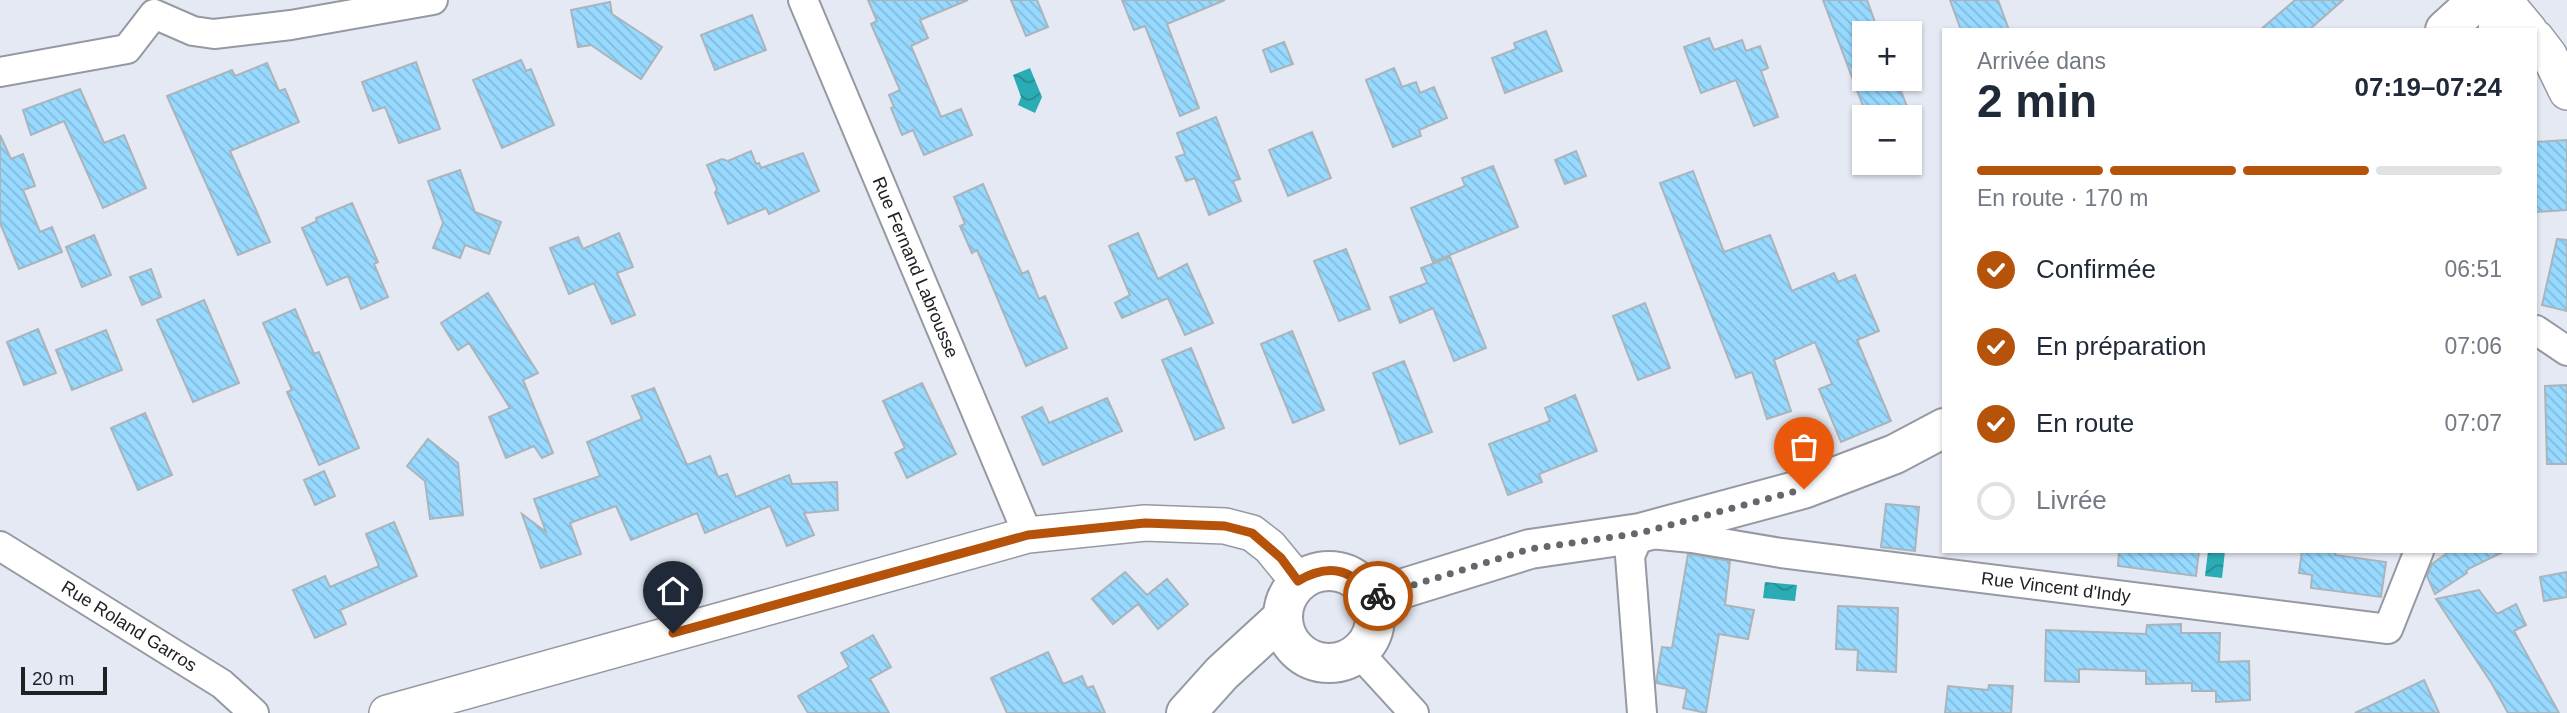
<!DOCTYPE html>
<html lang="fr">
<meta charset="utf-8">
<style>
:root{--surface:#fff;--page:#f6f6f7;--text:#1f2937;--muted:#747a83;--line:#e0e1e3;--accent:#b45309}
body{margin:0;font-family:Arial,sans-serif;background:var(--page);color:var(--text);height:100vh;display:flex;flex-direction:column;font-size:26px;white-space:nowrap}
*{box-sizing:border-box;margin:0}
p{font-size:23px;color:var(--muted)}
.icon{flex:none;width:38px;height:38px;fill:none;stroke:currentColor;stroke-width:2;stroke-linecap:round;stroke-linejoin:round}
.map{position:relative;flex:1;overflow:hidden}
.sheet{position:absolute;left:1942px;top:28px;width:595px;height:525px;display:flex;flex-direction:column;background:var(--surface);border-radius:0px;box-shadow:0 2px 5px #0004}
.sheet>*{flex:none}
.tools{position:absolute;left:1852px;top:21px;display:grid;gap:14px}
.tools a{display:grid;place-items:center;width:70px;height:70px;border-radius:0px;background:var(--surface);box-shadow:0 2px 5px #0004;font-size:35px}
.scale{position:absolute;left:21px;bottom:18px;width:86px;box-sizing:border-box;padding-left:7px;border:4px solid #202125;border-top:0;font-size:19px;line-height:24px;white-space:nowrap;color:#202125;-webkit-text-stroke:5px #e5e9f3;paint-order:stroke}
.pin{position:absolute;display:grid;place-items:center;width:60px;height:60px;color:#fff;margin:-72px -30px;border-radius:50% 50% 50% 0;rotate:-45deg;box-shadow:0 0 7px #0007}
.pin .icon{rotate:45deg}
.courier{position:absolute;display:grid;place-items:center;width:70px;height:70px;margin:-35px;border:5px solid #b45309;border-radius:50%;background:#fff;color:#222;box-shadow:0 2px 9px #0007}
.head em{font-style:normal;font-weight:700}
.head div{display:flex;flex-direction:column-reverse}
.head{display:flex;align-items:center;justify-content:space-between;height:119px;padding:0 35px}
h1{font-size:46px;font-weight:700;line-height:52px}
.bar{display:grid;grid-template-columns:repeat(4,1fr);gap:10px 7px;align-content:center;height:84px;padding:0 35px}
.bar i{height:9px;border-radius:5px;background:var(--line)}
.bar .on{background:var(--accent)}
.bar p{grid-column:span 4}
ol{padding:0 35px;list-style:none}
li{display:flex;align-items:center;gap:21px;height:77px}
li p{margin-inline-start:auto}
li .icon{padding:7px;border-radius:50%;background:var(--accent);color:#fff;stroke-width:4}
li:last-child{color:var(--muted)}
li i{width:38px;height:38px;border:4px solid var(--line);border-radius:50%}
.map>svg:first-child{display:block}
.water{fill:url(#water-waves)}
.building{fill:url(#building-back-hatch);stroke:#aab4ba;stroke-width:2}
.lines{fill:none;stroke-linecap:round;stroke-linejoin:round}
.minor-casing{stroke:#9699a2;stroke-width:32}
.tertiary-casing{stroke:#9699a2;stroke-width:38}
.secondary-casing{stroke:#9699a2;stroke-width:42}
.minor{stroke:#fff;stroke-width:28}
.tertiary{stroke:#fff;stroke-width:35}
.secondary{stroke:#fff;stroke-width:38}
.done{stroke:#65676d;stroke-width:7;stroke-dasharray:0 12.6}
.route{stroke:#b45309;stroke-width:9}
.labels{text-anchor:middle;dominant-baseline:central;stroke-width:7;stroke-linejoin:round;paint-order:stroke}
.street-label{font-size:18px;fill:#202125;stroke:#e5e9f3}
</style>
<div class="map">
<svg width="2567" height="713" viewBox="0 0 2567 713">
<defs>
<pattern id="water-waves" width="16" height="10" patternUnits="userSpaceOnUse" patternTransform="scale(1.75)"><rect width="16" height="10" fill="#2bacb4"/><path d="M0 5q4-4 8 0t8 0" fill="none" stroke="#248c92"/></pattern>
<pattern id="building-back-hatch" width="6" height="6" patternUnits="userSpaceOnUse" patternTransform="scale(1.75)"><rect width="6" height="6" fill="#97d9ff"/><path d="M-1 5l2 2M0 0l6 6M5-1l2 2" fill="none" stroke="#82bada"/></pattern>
</defs>
<rect width="100%" height="100%" fill="#e5e9f3"/>
<path class="water" d="M1030 68 1042 97 1035 113 1018 105 1021 97 1013 75Z
M2208 551H2225L2222 578 2205 576Z
M1765 582 1797 585 1795 601 1763 598Z"/>
<path class="building" d="M868 0H968L920 20 928 38 911 46 941 117 961 109 972 135 924 155 913 130 902 135 891 108 894 107 889 95 900 90 871 24 877 21Z
M1011 0H1037L1048 27 1026 36Z
M1122 0H1225L1167 24 1199 108 1180 116 1145 26 1134 30Z
M1823 0H1867L1879 33H1864V79H1893L1898 92 1901 91 1911 117H1867Z
M1950 0H1998L2009 30H1961Z
M2295 0H2343L2309 30H2260Z
M610 2 612 14 662 47 641 79 591 45 578 47 571 10Z
M752 15 766 50 715 70 701 35Z
M1546 31 1562 71 1505 93 1492 58 1516 49 1514 43Z
M1709 38 1714 50 1742 40 1746 51 1760 46 1768 68 1761 71 1778 117 1754 126 1736 80 1701 93 1684 47Z
M1284 42 1293 64 1271 72 1263 50Z
M521 60 526 71 531 69 554 125 502 148 473 80Z
M416 62 440 129 399 143 385 107 373 111 362 82Z
M267 63 279 91 285 89 299 122 230 151 270 242 238 255 167 96 232 70 235 76Z
M1394 68 1402 87 1416 82 1420 93 1434 87 1447 118 1419 130 1421 136 1393 147 1366 80Z
M80 89 104 143 124 135 146 188 103 208 64 121 31 135 23 110Z
M1216 117 1240 179 1233 181 1241 201 1209 215 1195 178 1186 181 1176 157 1185 154 1177 133Z
M1312 132 1331 178 1288 196 1269 150Z
M0 135 11 159 23 154 35 186 23 190 40 232 52 227 62 252 19 269 0 223Z
M2567 140V210L2536 212V142Z
M751 151 756 164 759 163 761 168 803 153 819 191 769 214 766 208 728 224 715 193 717 189 707 165 722 159 728 161Z
M1576 151 1586 176 1565 184 1555 160Z
M1493 166 1518 227 1433 262 1411 208 1465 186 1462 178Z
M460 170 475 212 501 222 489 254 465 245 460 258 433 248 443 223 428 181Z
M1693 171 1724 252 1770 235 1792 291 1834 273 1838 282 1855 275 1879 331 1857 340 1891 421 1841 442 1819 389 1832 384 1815 342 1774 360 1791 411 1767 419 1752 372 1736 378 1660 183Z
M983 184 1022 274 1028 271 1039 299 1045 296 1067 348 1026 366 977 250 972 253 960 226 965 224 954 197Z
M352 203 378 262 374 264 388 297 361 309 348 276 327 285 302 228 317 221 316 218Z
M619 233 633 267 617 273 635 315 612 324 594 283 569 294 550 248 578 237 583 249Z
M1138 233 1158 279 1187 264 1213 323 1185 335 1168 298 1122 318 1115 303 1130 295 1109 246Z
M94 235 111 275 82 287 66 247Z
M2557 239 2567 240V311L2542 305Z
M1346 249 1370 309 1339 321 1314 261Z
M1450 257 1486 348 1454 361 1433 308 1400 323 1390 297 1427 283 1421 268Z
M151 269 161 297 142 305 130 277Z
M488 293 538 373 523 380 553 453 542 458 534 446 506 458 489 417 510 408 469 343 458 350 441 323Z
M204 300 239 383 193 402 157 320Z
M1645 303 1670 368 1638 380 1613 316Z
M295 309 314 354 319 352 359 448 319 465 287 392 292 390 263 323Z
M38 329 56 373 24 385 7 342Z
M106 330 122 370 72 390 56 350Z
M1292 331 1324 410 1293 423 1261 344Z
M1191 348 1224 428 1195 440 1162 360Z
M1404 361 1432 432 1400 444 1373 373Z
M922 383 956 454 907 478 895 453 905 448 883 401Z
M2567 385V464H2547L2545 386Z
M654 388 687 465 710 456 718 477 727 474 736 497 789 475 792 484 837 482 838 510 804 513 814 535 787 546 770 506 705 533 697 513 631 540 616 506 570 523 581 554 541 568 522 514 546 532 534 499 600 476 587 442 642 419 632 396Z
M1575 395 1597 451 1539 474 1542 482 1508 495 1489 444 1550 421 1545 408Z
M1107 398 1122 431 1043 465 1022 417 1042 407 1049 423Z
M145 413 172 475 138 490 111 428Z
M428 439 458 463 463 515 430 519 425 481 407 466Z
M324 471 335 496 315 505 304 480Z
M1886 504 1919 507 1915 551 1881 547Z
M394 522 417 576 340 610 346 624 315 638 293 590 325 576 330 587 379 566 366 534Z
M2119 551H2199L2196 576 2118 566Z
M2302 551H2336L2335 555 2386 562 2381 597 2311 588 2312 575 2299 573Z
M2450 551H2505L2470 568 2466 571 2467 573 2435 594 2427 576 2432 564Z
M1688 554 1730 561 1725 605 1754 610 1748 639 1719 634 1706 713 1683 708 1687 689 1656 683 1662 647 1672 648Z
M1125 572 1147 595 1167 579 1188 604 1158 629 1138 604 1113 624 1092 599Z
M2567 572V597L2544 601 2540 577Z
M2479 590 2497 614 2516 604 2526 625 2514 631 2559 713H2508L2492 684 2436 599Z
M1838 606 1898 608 1896 672 1857 670 1858 650 1836 649Z
M2181 624V633H2220L2219 662 2249 661 2250 700 2216 702V691H2192V683L2146 684V671L2079 669V682L2045 681 2046 630 2146 634 2147 625Z
M873 635 891 667 870 679 889 713H808L798 696 849 667 841 653Z
M1048 652 1063 684 1082 676 1087 688 1093 686 1105 713H1007L991 678Z
M2424 680 2439 713H2355Z
M1989 685 2013 686 2011 713H1945L1948 686 1988 690Z"/>
<g class="lines">
<g class="minor-casing">
<g id="minor">
<path id="s1" d="M803 0 1028 535"/>
<path d="M2493 0V30"/>
<path d="M0 72 127 49 154 14 193 31 214 34 291 25 433 0"/>
<path d="M2536 330 2567 351"/>
<path id="s2" d="M0 546 222 684 254 713"/>
<path d="M1359 653 1414 713"/>
<path id="s3" d="M1642 713 1630 556 1640 533 1692 538 1781 553 2388 629 2419 551"/>
</g>
</g>
<g class="tertiary-casing">
<path id="tertiary" d="M2504 0 2529 30
M2536 38 2549 55 2567 92
M387 713 1028 535 1145 523 1225 526 1252 533 1270 547 1298 581"/>
</g>
<g class="secondary-casing">
<path id="secondary" d="M2445 30 2478 0
M1283 617a46 46 0 1 1 92 0a46 46 0 1 1-92 0Z
M1372 598 1530 549 1640 533 1803 489 1895 454 1944 428
M1186 713 1222 673 1282 618"/>
</g>
<use href="#minor" class="minor"/>
<use href="#tertiary" class="tertiary"/>
<use href="#secondary" class="secondary"/>
</g>
<g class="lines">
<path class="done" d="M1378 596 1530 549 1640 533 1804 489"/>
<path class="route" d="M673 633 1028 535 1145 523 1225 526 1252 533 1281 558 1298 581C1329 563 1353 568 1372 598L1378 596"/>
</g>
<g class="labels">
<g class="street-label">
<text stroke="none"><textPath href="#s1" startOffset="290">Rue Fernand Labrousse</textPath></text>
<text stroke="none"><textPath href="#s3" startOffset="602">Rue Vincent d'Indy</textPath></text>
<text stroke="none"><textPath href="#s2" startOffset="152">Rue Roland Garros</textPath></text>
</g>
</g>
</svg>
<div class="tools">
<a>+</a>
<a>−</a>
</div>
<div class="scale">20 m</div>
<div class="pin" style="left:1804px;top:489px;background:#ea580c"><svg class="icon" aria-label="bag" viewBox="0 0 24 24"><path d="M5 8h14l-1 12H6zM9 8a3 3 0 0 1 6 0"/></svg></div>
<div class="pin" style="left:673px;top:633px;background:#1f2937"><svg class="icon" aria-label="home" viewBox="0 0 24 24"><path d="M3 11l9-7 9 7M6 9v11h12V9"/></svg></div>
<div class="courier" style="left:1378px;top:596px"><svg class="icon" aria-label="bike" viewBox="0 0 24 24"><circle cx="6" cy="16" r="4"/><circle cx="18" cy="16" r="4"/><path d="M6 16l4-8h5l3 8M10 8l3 8H6M13 5h3"/></svg></div>
<section class="sheet">
<div class="head"><div><h1>2 min</h1><p>Arrivée dans</p></div><em>07:19–07:24</em></div>
<div class="bar"><i class="on"></i><i class="on"></i><i class="on"></i><i></i><p>En route · 170 m</p></div>
<ol>
<li><svg class="icon" aria-label="check" viewBox="0 0 24 24"><path d="M5 12l5 5 9-10"/></svg>Confirmée<p>06:51</p></li>
<li><svg class="icon" aria-label="check" viewBox="0 0 24 24"><path d="M5 12l5 5 9-10"/></svg>En préparation<p>07:06</p></li>
<li><svg class="icon" aria-label="check" viewBox="0 0 24 24"><path d="M5 12l5 5 9-10"/></svg>En route<p>07:07</p></li>
<li><i></i>Livrée</li>
</ol>
</section>
</div>
